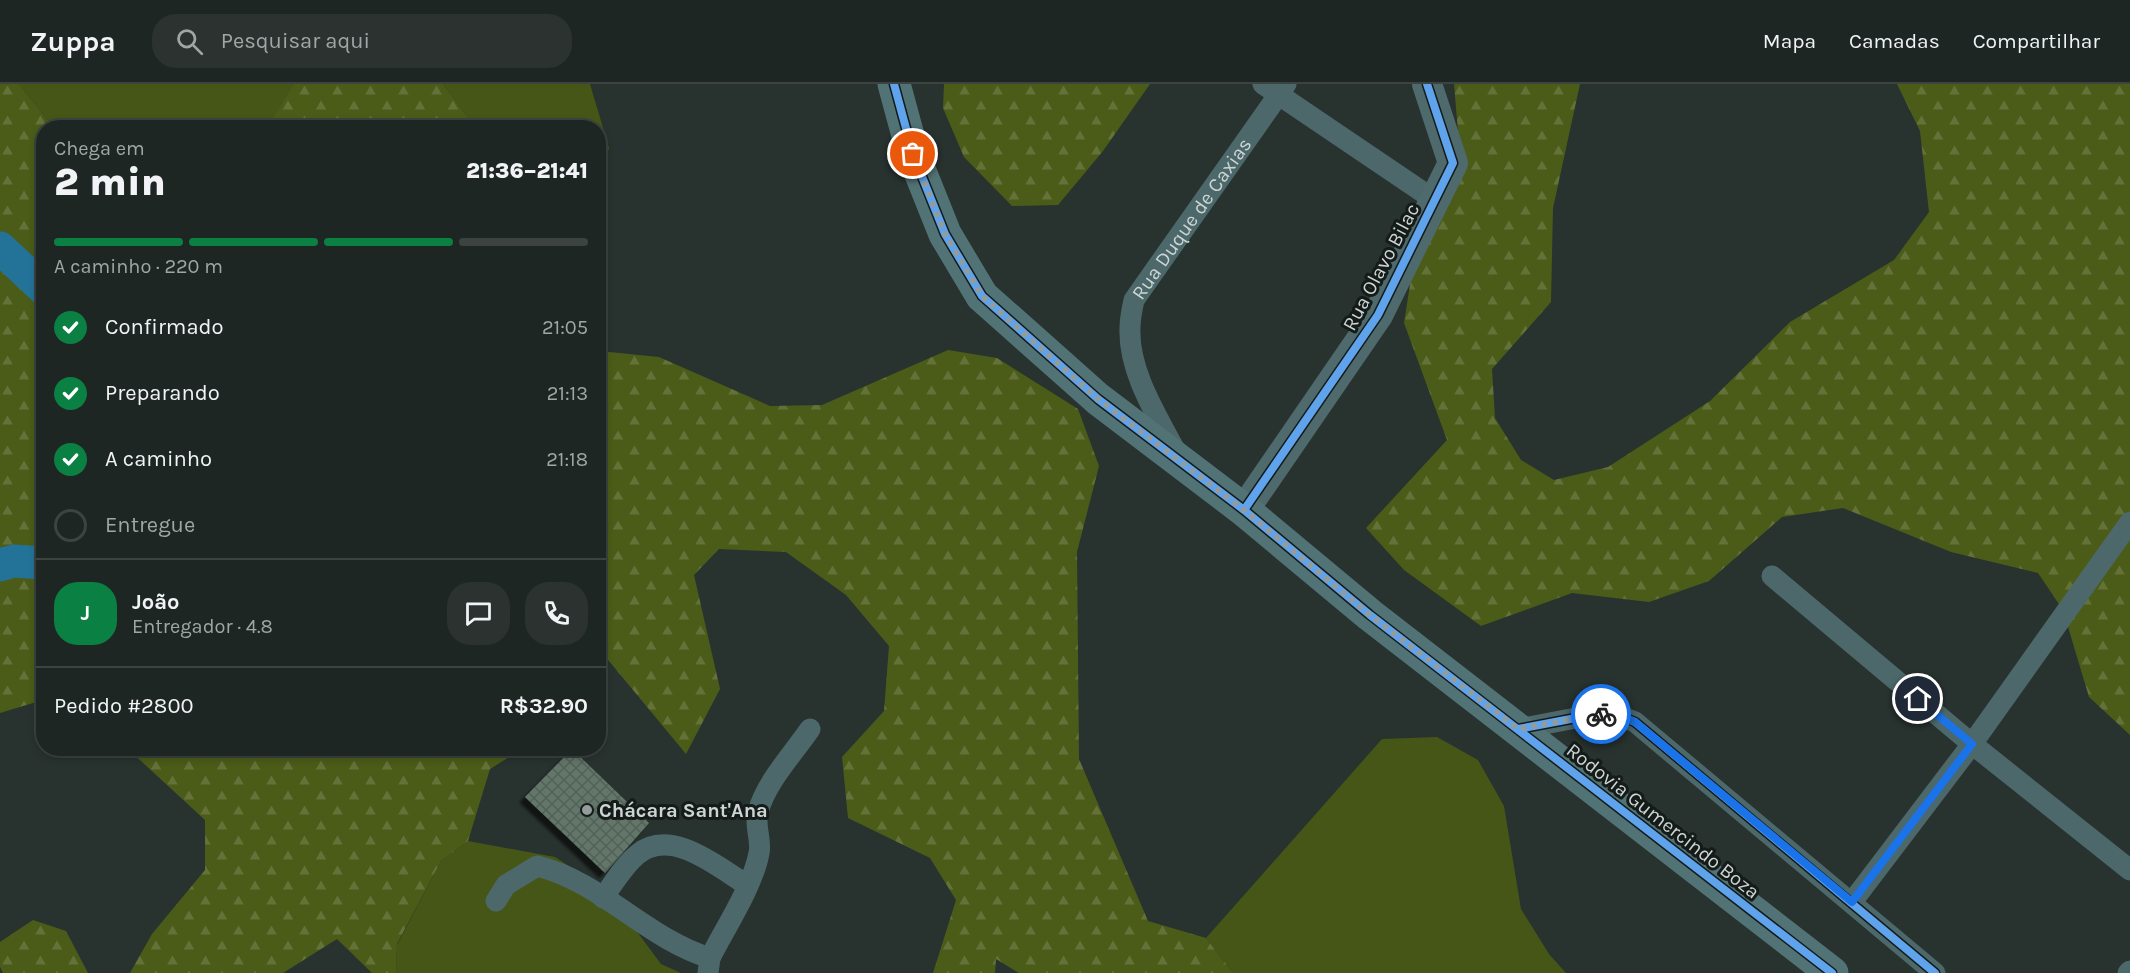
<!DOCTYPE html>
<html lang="pt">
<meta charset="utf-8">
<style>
:root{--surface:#1e2623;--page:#2b3230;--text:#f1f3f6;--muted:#a1a5a6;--line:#3c4341;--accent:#0b8043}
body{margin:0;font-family:Karla,sans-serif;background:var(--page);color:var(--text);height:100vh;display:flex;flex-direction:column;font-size:22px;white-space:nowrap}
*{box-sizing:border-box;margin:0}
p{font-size:20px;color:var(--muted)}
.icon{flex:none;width:33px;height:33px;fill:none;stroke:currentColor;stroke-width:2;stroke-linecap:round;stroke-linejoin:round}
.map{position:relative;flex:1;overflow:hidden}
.panel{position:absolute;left:36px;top:36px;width:570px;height:636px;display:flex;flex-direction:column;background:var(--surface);border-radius:24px;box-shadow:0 3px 9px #0003,0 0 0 2px var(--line)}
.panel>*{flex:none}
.pin{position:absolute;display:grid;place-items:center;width:51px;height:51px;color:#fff;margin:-26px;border:3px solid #fff;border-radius:50%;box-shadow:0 2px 6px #0007}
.courier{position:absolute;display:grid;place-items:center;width:60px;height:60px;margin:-30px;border:4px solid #1a73e8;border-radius:50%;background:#fff;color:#222;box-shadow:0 2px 8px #0007}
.summary em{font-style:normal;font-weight:800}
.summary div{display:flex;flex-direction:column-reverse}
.summary{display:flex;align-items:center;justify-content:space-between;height:102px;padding:0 18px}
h1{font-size:39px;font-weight:800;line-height:45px}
.bar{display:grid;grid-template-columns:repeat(4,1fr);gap:9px 6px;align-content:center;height:72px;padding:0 18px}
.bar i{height:8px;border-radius:4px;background:var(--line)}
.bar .current{background:var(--accent)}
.bar p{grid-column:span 4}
.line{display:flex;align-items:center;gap:15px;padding:0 18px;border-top:2px solid var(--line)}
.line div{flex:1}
.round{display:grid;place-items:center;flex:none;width:63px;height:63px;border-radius:24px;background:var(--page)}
ol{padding:0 18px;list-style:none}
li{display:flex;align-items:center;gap:18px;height:66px}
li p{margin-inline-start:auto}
li .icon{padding:6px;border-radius:50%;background:var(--accent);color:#fff;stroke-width:4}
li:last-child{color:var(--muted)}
li i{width:33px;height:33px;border:3px solid var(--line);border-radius:50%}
header{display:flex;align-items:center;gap:36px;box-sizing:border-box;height:84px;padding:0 30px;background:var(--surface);border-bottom:2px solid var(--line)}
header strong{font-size:28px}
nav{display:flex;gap:33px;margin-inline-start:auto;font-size:21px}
.search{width:420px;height:54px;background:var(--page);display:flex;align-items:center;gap:15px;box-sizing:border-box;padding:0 21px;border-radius:24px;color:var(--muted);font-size:22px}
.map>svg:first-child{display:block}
.green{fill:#465617}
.forest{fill:url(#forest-firs)}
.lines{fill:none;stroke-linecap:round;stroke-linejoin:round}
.river{stroke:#237399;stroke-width:33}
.building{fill:url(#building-cross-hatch);filter:url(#shadow)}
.street{stroke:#4c686a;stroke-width:21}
.secondary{stroke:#4f6a6d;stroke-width:30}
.primary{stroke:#527375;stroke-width:33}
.cycleway-casing{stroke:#141b19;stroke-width:11}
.cycleway{stroke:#60a3ed;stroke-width:8}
.done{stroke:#939c9a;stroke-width:6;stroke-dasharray:0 10.8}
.route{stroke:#1a73e8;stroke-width:8}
.poi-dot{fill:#939c9a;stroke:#141b19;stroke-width:2}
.labels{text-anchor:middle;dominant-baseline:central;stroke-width:6;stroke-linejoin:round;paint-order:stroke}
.street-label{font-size:20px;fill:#ccd5d3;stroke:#141b19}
.poi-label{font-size:20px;font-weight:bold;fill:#ccd5d3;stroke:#141b19;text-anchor:start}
</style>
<header>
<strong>Zuppa</strong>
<div class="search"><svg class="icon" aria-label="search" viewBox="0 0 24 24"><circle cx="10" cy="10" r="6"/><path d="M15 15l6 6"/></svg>Pesquisar aqui</div>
<nav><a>Mapa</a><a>Camadas</a><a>Compartilhar</a></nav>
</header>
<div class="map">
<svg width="2130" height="889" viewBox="0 0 2130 889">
<defs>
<pattern id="forest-firs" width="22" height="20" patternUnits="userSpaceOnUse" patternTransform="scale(1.5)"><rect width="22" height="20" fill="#4b5c18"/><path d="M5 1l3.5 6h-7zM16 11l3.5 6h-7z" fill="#647239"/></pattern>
<pattern id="building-cross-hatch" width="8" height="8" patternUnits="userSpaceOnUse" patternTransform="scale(1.5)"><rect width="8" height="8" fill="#627769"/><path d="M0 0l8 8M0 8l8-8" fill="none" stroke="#536158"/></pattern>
<filter id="shadow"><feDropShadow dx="-5.5" dy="5.5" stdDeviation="1.5" flood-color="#0009"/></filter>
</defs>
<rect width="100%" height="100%" fill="#28322f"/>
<path class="green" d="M19 0H293L268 44 53 43Z
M443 0H590L609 64 599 94 598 44 475 43Z
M1437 653 1478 676 1504 722 1521 825 1549 870 1566 889H1233L1206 854 1382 655Z
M468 757 555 773 607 807 661 880 681 889H396L397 861 441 777Z"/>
<path class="forest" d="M0 0H19L53 43 44 44 43 616 0 629Z
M293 0H443L475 43H268Z
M944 0H1150L1103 67 1058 121 1012 122 964 73 943 24Z
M1454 0H1580L1553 124 1551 218 1492 285 1495 334 1521 376 1554 396 1608 383 1710 317 1790 238 1894 176 1929 128 1920 47 1897 0H2130V651L2089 613 2063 526 2038 489 1951 468 1843 424 1782 433 1709 497 1649 518 1572 509 1481 542 1404 486 1366 444 1447 356 1404 239 1411 194 1461 83Z
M948 266 997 274 1078 325 1099 382 1077 468 1079 675 1148 837 1206 854 1233 889H1019L996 875 995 889H933L956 816 930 774 848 734 842 673 884 627 889 562 846 511 786 468 719 465 694 491 720 605 686 670 599 565V267L659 273 770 322 822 321Z
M128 665H522L490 685 468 757 441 777 397 860 396 889H372L337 855 283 889H130L152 850 205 786V736Z
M33 836 66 847 88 889H3L0 883V858Z"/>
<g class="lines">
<path class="river" d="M0 164 44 205
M0 481 14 477 44 479"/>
</g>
<path class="building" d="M572 665 649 739 605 789 525 713Z"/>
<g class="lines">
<g class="street">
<path d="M1263 0 1436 117"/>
<path id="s1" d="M1177 370C1158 333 1128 288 1130 244 1130 235 1132 225 1134 216L1286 0"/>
<path d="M1772 492 1972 660 2130 786"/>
<path d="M1518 645 1597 630H1615L1635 638 1935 889"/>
<path d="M603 814C613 800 624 781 638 770 671 743 718 783 747 801"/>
<path d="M496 817 506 801 537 782C600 797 647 855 710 874L708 889"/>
<path d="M1852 818 1972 660 2130 438"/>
<path d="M710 874C725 844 753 802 759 769 762 756 754 742 758 728 766 698 793 670 810 645"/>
<path d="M2128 889 2130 887"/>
</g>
<path class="secondary" d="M1244 426 1378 231 1453 79 1427 0"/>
<path class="primary" d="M894 0 913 70 945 150 982 212 1098 315 1244 426 1370 531 1832 889"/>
<g class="cycleway-casing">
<path id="cycleway" d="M894 0 913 70 945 150 982 212 1098 315 1244 426 1370 531 1832 889
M1244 426 1378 231 1453 79 1427 0
M1518 645 1597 630H1615L1635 638 1935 889"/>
</g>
<use href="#cycleway" class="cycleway"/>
</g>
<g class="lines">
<path class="done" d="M913 70 945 150 982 212 1098 315 1244 426 1370 531 1518 645 1601 630"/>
<path class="route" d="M1601 630H1615L1635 638 1852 818 1972 660 1918 615"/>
</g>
<circle class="poi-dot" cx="587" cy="726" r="6"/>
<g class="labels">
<g class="street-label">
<text stroke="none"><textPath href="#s1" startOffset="264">Rua Duque de Caxias</textPath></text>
<text transform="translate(1381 183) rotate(-62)">Rua Olavo Bilac</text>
<text transform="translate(1663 737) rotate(38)">Rodovia Gumercindo Boza</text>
</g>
<g class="poi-label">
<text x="599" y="726">Chácara Sant'Ana</text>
</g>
</g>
</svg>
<div class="pin" style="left:913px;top:70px;background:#ea580c"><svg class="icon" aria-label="bag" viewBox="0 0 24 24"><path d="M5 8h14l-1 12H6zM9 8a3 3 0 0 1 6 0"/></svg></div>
<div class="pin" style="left:1918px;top:615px;background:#1f2937"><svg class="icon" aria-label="home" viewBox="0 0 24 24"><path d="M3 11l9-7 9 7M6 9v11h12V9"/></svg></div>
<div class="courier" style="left:1601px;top:630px"><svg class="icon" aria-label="bike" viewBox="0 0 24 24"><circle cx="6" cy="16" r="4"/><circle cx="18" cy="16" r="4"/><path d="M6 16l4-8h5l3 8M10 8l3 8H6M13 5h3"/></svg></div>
<section class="panel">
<div class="summary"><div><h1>2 min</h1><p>Chega em</p></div><em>21:36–21:41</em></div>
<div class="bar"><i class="current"></i><i class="current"></i><i class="current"></i><i></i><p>A caminho · 220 m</p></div>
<ol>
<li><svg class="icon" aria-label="check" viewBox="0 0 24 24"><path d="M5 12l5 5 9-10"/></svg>Confirmado<p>21:05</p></li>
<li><svg class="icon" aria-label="check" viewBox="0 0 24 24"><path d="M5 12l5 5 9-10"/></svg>Preparando<p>21:13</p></li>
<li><svg class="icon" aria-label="check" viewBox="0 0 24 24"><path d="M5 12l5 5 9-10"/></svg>A caminho<p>21:18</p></li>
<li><i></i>Entregue</li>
</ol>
<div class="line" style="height:108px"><b class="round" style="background:var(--accent);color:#fff">J</b><div><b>João</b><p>Entregador · 4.8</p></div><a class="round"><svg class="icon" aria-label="chat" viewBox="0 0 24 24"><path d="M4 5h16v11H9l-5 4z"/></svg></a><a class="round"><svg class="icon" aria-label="phone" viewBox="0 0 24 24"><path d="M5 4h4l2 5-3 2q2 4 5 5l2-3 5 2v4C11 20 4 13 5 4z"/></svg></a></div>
<div class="line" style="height:78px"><div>Pedido #2800</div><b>R$32.90</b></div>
</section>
</div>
